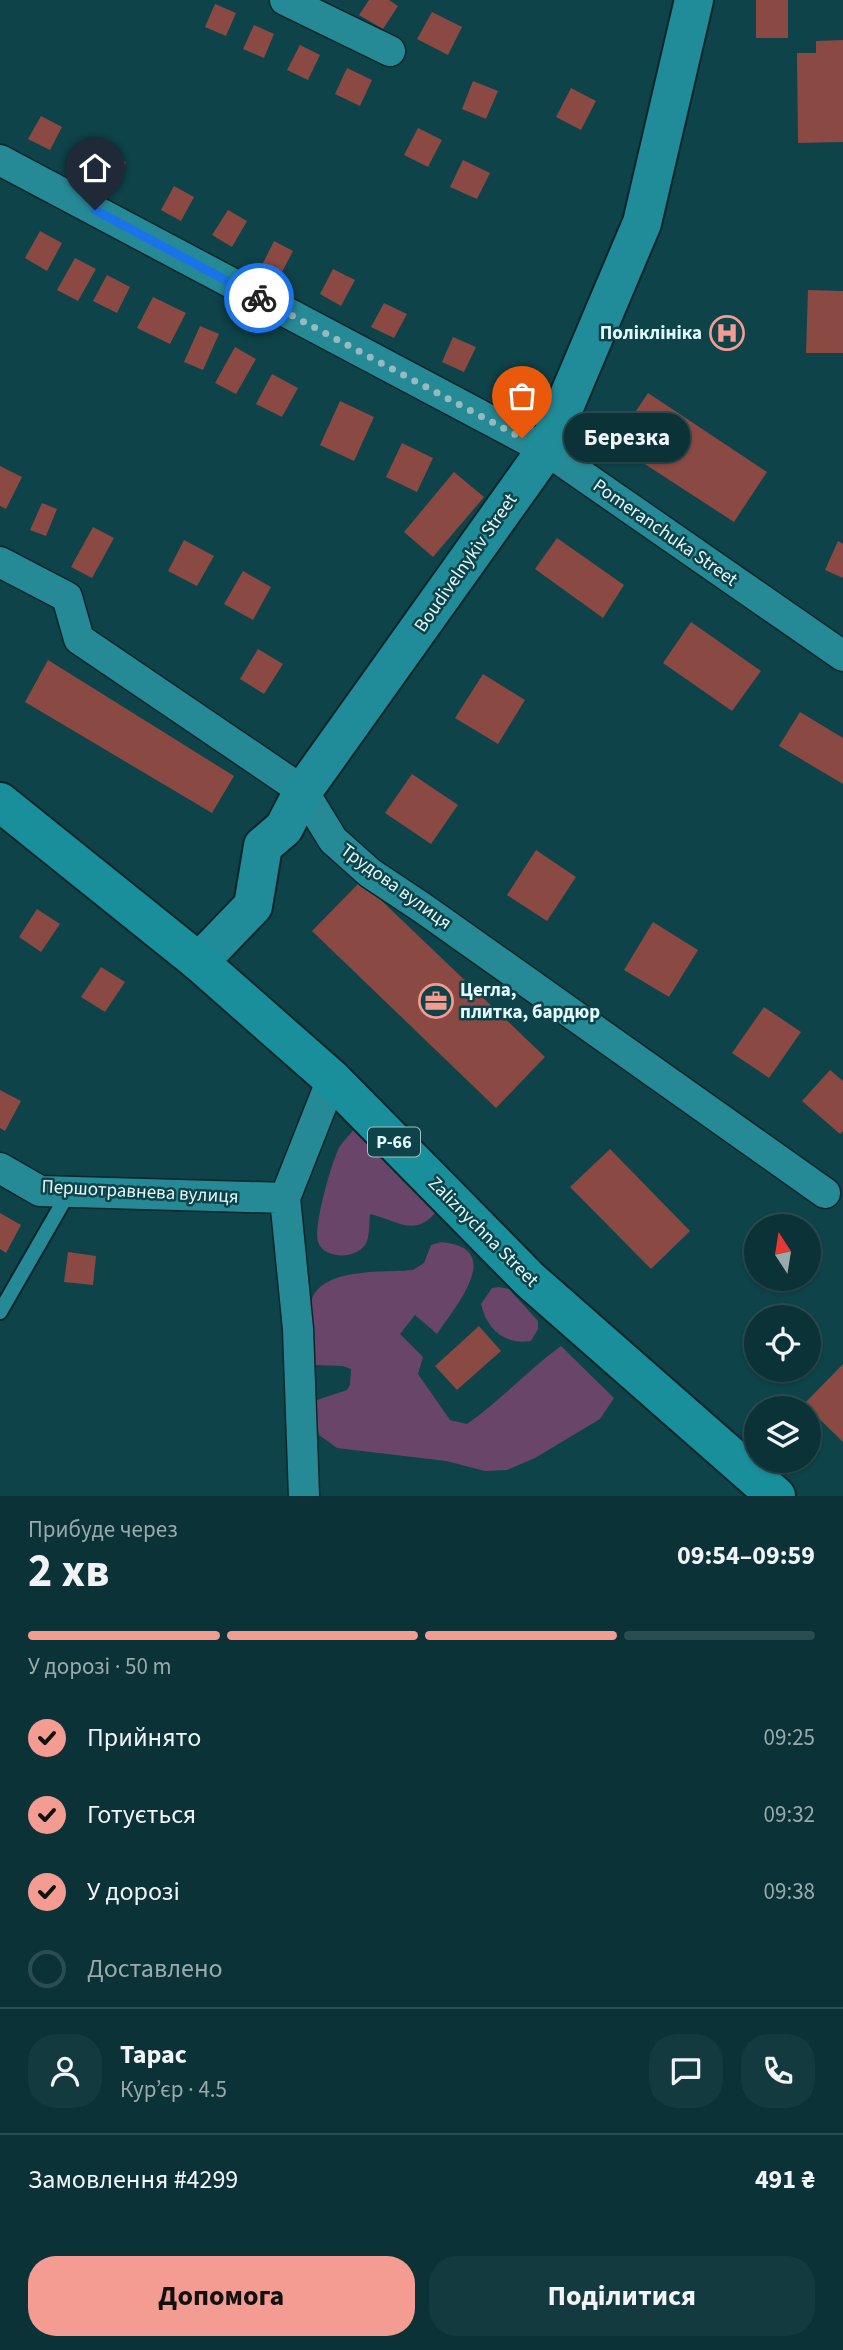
<!DOCTYPE html>
<html lang="uk">
<meta charset="utf-8">
<style>
:root{--surface:#0a3237;--page:#133a3f;--text:#f1f3f6;--muted:#99aaad;--line:#2a4d52;--accent:#f59c92}
body{margin:0;font-family:"Source Sans 3",sans-serif;background:var(--page);color:var(--text);height:100vh;display:flex;flex-direction:column;font-size:26px;white-space:nowrap}
*{box-sizing:border-box;margin:0}
p{font-size:23px;color:var(--muted)}
.icon{flex:none;width:38px;height:38px;fill:none;stroke:currentColor;stroke-width:2;stroke-linecap:round;stroke-linejoin:round}
.map{position:relative;height:1496px;overflow:hidden}
.drawer{display:flex;flex-direction:column;background:var(--surface);flex:1}
.drawer>*{flex:none}
.needle{width:46px;rotate:348deg}
.fabs{position:absolute;left:744px;top:1214px;display:grid;gap:14px}
.fabs a{display:grid;place-items:center;width:77px;height:77px;border-radius:50%;background:var(--surface);box-shadow:0 2px 5px #0004,0 0 0 2px var(--line);font-size:35px}
.pin{position:absolute;display:grid;place-items:center;width:60px;height:60px;color:#fff;margin:-72px -30px;border-radius:50% 50% 50% 0;rotate:-45deg;box-shadow:0 0 7px #0007}
.pin .icon{rotate:45deg}
.courier{position:absolute;display:grid;place-items:center;width:70px;height:70px;margin:-35px;border:5px solid #1a73e8;border-radius:50%;background:#fff;color:#222;box-shadow:0 2px 9px #0007}
.bubble{position:absolute;height:49px;border-radius:24px;background:var(--surface);box-shadow:0 2px 5px #0004,0 0 0 2px var(--line);font-size:23px;font-weight:700;line-height:49px;text-align:center}
.summary em{font-style:normal;font-weight:700}
.summary div{display:flex;flex-direction:column-reverse}
.summary{display:flex;align-items:center;justify-content:space-between;height:119px;padding:0 28px}
h1{font-size:46px;font-weight:700;line-height:52px}
.bar{display:grid;grid-template-columns:repeat(4,1fr);gap:10px 7px;align-content:center;height:84px;padding:0 28px}
.bar i{height:9px;border-radius:5px;background:var(--line)}
.bar .on{background:var(--accent)}
.bar p{grid-column:span 4}
.line{display:flex;align-items:center;gap:18px;padding:0 28px;border-top:2px solid var(--line)}
.line div{flex:1}
.round{display:grid;place-items:center;flex:none;width:74px;height:74px;border-radius:28px;background:var(--page)}
ol{padding:0 28px;list-style:none}
li{display:flex;align-items:center;gap:21px;height:77px}
li p{margin-inline-start:auto}
li .icon{padding:7px;border-radius:50%;background:var(--accent);color:#111;stroke-width:4}
li:last-child{color:var(--muted)}
li i{width:38px;height:38px;border:4px solid var(--line);border-radius:50%}
.button{display:flex;gap:14px;margin-top:auto;padding:14px 28px}
.button a{flex:1;height:80px;border-radius:28px;background:var(--accent);color:#111;font-size:28px;font-weight:700;line-height:80px;text-align:center}
.button a+a{background:var(--page);color:var(--text)}
.map>svg:first-child{display:block}
.green{fill:#694569}
.building{fill:#8a4943}
.lines{fill:none;stroke-linecap:round;stroke-linejoin:round}
.lane-casing{stroke:#09272b;stroke-width:18}
.street-casing{stroke:#09272b;stroke-width:33}
.secondary-casing{stroke:#09272b;stroke-width:42}
.primary-casing{stroke:#09272b;stroke-width:42}
.lane{stroke:#268a96;stroke-width:14}
.street{stroke:#268a96;stroke-width:30}
.secondary{stroke:#208c99;stroke-width:38}
.primary{stroke:#198f9b;stroke-width:38}
.done{stroke:#97babf;stroke-width:7;stroke-dasharray:0 12.6}
.route{stroke:#1a73e8;stroke-width:9}
.labels{text-anchor:middle;dominant-baseline:central;stroke-width:5;stroke-linejoin:round;paint-order:stroke}
.shield{fill:#0e4349;stroke:#a2c3c8;stroke-width:2}
.shield-label{font-size:18px;font-weight:bold;fill:#e1fafe}
.poi-label{font-size:19px;font-weight:bold;fill:#e1fafe;stroke:#0e4349;text-anchor:end}
.street-label{font-size:19px;fill:#e1fafe;stroke:#0e4349}
</style>
<div class="map">
<svg width="843" height="1496" viewBox="0 0 843 1496">
<rect width="100%" height="100%" fill="#0e4349"/>
<path class="green" d="M354 1129 370 1132 440 1207C416 1240 400 1221 370 1214 369 1222 370 1233 367 1241 360 1260 324 1260 318 1242 313 1227 332 1160 340 1146 344 1140 350 1135 354 1129Z
M441 1242C506 1248 457 1304 437 1334L415 1315 400 1334 423 1357 418 1374 450 1420 467 1424C501 1400 528 1370 561 1346L614 1398 600 1419 535 1458 507 1470 485 1471 446 1461 337 1448 319 1435 314 1414 317 1400 347 1390 350 1385 351 1369 343 1366 314 1365C314 1352 308 1309 312 1299 324 1267 383 1273 413 1270L424 1263 431 1245Z
M499 1287 509 1289 538 1321V1329L531 1341C505 1345 487 1330 481 1304L492 1288Z"/>
<path class="building" d="M369 0H389L398 6 383 29 359 15Z
M756 0H788V38H756Z
M215 4 236 13 226 36 205 27Z
M432 12 462 27 448 55 417 39Z
M254 25 274 34 264 58 243 49Z
M843 40V142L798 143 797 53H816V41Z
M300 45 320 55 308 80 287 70Z
M347 68 372 80 360 106 335 94Z
M473 81 498 91 486 119 462 109Z
M571 88 596 101 581 130 556 117Z
M41 116 62 127 50 150 28 139Z
M418 128 442 140 428 167 404 155Z
M103 150 126 162 113 188 90 176Z
M463 160 490 173 477 199 450 187Z
M174 186 194 197 181 221 161 210Z
M228 210 247 221 232 247 212 235Z
M40 231 62 243 47 271 25 258Z
M274 241 293 251 280 276 261 267Z
M75 258 96 269 78 301 57 290Z
M333 269 355 280 341 306 320 294Z
M107 275 130 287 117 313 93 301Z
M808 290 843 291V353H806Z
M153 297 186 313 170 344 137 328Z
M384 303 407 314 394 338 371 327Z
M200 326 219 334 203 370 184 362Z
M453 337 476 347 464 372 442 362Z
M235 347 256 359 236 394 215 383Z
M272 374 298 388 282 417 256 404Z
M648 393 767 472 734 522 614 444Z
M340 401 374 417 354 461 320 445Z
M402 443 433 458 417 492 386 477Z
M0 466 22 477 6 509 0 506Z
M454 472 484 497 433 557 404 532Z
M42 503 57 509 46 536 30 530Z
M93 527 114 538 92 578 71 567Z
M557 538 624 585 603 618 535 569Z
M184 540 214 556 197 586 168 571Z
M838 541 843 544V578L825 570Z
M243 571 271 587 253 620 224 604Z
M691 622 761 671 732 711 663 663Z
M258 649 283 664 264 694 240 679Z
M48 660 234 776 212 813 25 702Z
M483 674 525 700 498 744 455 718Z
M800 712 843 738V784L779 746Z
M412 774 458 805 431 844 385 813Z
M536 850 576 877 547 921 507 895Z
M361 881 545 1057 496 1108 312 931Z
M37 909 60 924 41 952 19 937Z
M653 922 698 950 669 997 624 970Z
M101 967 125 982 105 1012 81 997Z
M764 1007 801 1032 769 1078 732 1053Z
M830 1070 843 1081V1131L840 1134 802 1101Z
M0 1090 21 1101 5 1131 0 1128Z
M610 1149 690 1231 651 1269 570 1187Z
M0 1213 21 1225 6 1253 0 1249Z
M68 1252 96 1256 93 1285 64 1282Z
M479 1326 501 1351 457 1390 435 1366Z
M843 1364V1442L804 1404Z"/>
<g class="lines">
<g class="lane-casing">
<path id="lane" d="M0 1312 69 1192"/>
</g>
<g class="street-casing">
<path id="street" d="M285 0 390 51
M0 160 546 450 843 656
M0 562 67 597 79 639 303 791 333 840 370 873 424 909 825 1193
M0 1168 40 1191 285 1198
M304 1496 298 1329 285 1198 332 1079"/>
</g>
<g class="secondary-casing">
<path id="secondary" d="M199 962 253 906 263 846 284 828 303 791 546 450 642 223 694 0"/>
</g>
<g class="primary-casing">
<path id="primary" d="M0 802 199 962 332 1079 530 1280 776 1496"/>
</g>
<use href="#lane" class="lane"/>
<use href="#street" class="street"/>
<use href="#secondary" class="secondary"/>
<use href="#primary" class="primary"/>
</g>
<g class="lines">
<path class="done" d="M259 298 522 438"/>
<path class="route" d="M95 210 259 298"/>
</g>
<defs>
<g id="hospital-ring" transform="scale(1.75)"><circle r="9.5" fill="#0e4349" stroke="#f59c92" stroke-width="1.5"/><path d="M-5-5h3v3.5h4V-5h3V5h-3V1.5h-4V5h-3Z" fill="#f59c92"/></g>
<g id="office-ring" transform="scale(1.75)"><circle r="9.5" fill="#0e4349" stroke="#f59c92" stroke-width="1.5"/><path d="M-6-3h4V-5.5h4V-3h4V5H-6ZM-1-4.5V-3h2v-1.5ZM-6 0V1H6V0Z" fill="#f59c92"/></g>
</defs>
<g fill-rule="evenodd">
<use href="#hospital-ring" x="727" y="333"/>
<use href="#office-ring" x="436" y="1001"/>
</g>
<g class="labels">
<rect class="shield" x="368" y="1127.5" width="52" height="29" rx="5"/>
<g class="shield-label">
<text x="394" y="1142">Р-66</text>
</g>
<g class="poi-label">
<text x="702" y="333">Поліклініка</text>
<text x="460" y="990" text-anchor="start">Цегла,<tspan x="460" dy="22">плитка, бардюр</tspan></text>
</g>
<g class="street-label">
<text transform="translate(665 533) rotate(35)">Pomeranchuka Street</text>
<text transform="translate(466 563) rotate(-55)">Boudivelnykiv Street</text>
<text transform="translate(396 887) rotate(36)">Трудова вулиця</text>
<text transform="translate(140 1192) rotate(3)">Першотравнева вулиця</text>
<text transform="translate(483 1232) rotate(45)">Zaliznychna Street</text>
</g>
</g>
</svg>
<div class="fabs">
<a><svg class="needle" viewBox="-14 -14 28 28"><path d="M0-13l5 13h-10z" fill="#e53935"/><path d="M0 13l5-13h-10z" fill="#99aaad"/></svg></a>
<a><svg class="icon" aria-label="locate" viewBox="0 0 24 24"><circle cx="12" cy="12" r="6"/><path d="M12 2v4M12 18v4M2 12h4M18 12h4"/></svg></a>
<a><svg class="icon" aria-label="layers" viewBox="0 0 24 24"><path d="M12 4l9 5-9 5-9-5zM3 14l9 5 9-5"/></svg></a>
</div>
<div class="pin" style="left:522px;top:438px;background:#ea580c"><svg class="icon" aria-label="bag" viewBox="0 0 24 24"><path d="M5 8h14l-1 12H6zM9 8a3 3 0 0 1 6 0"/></svg></div>
<div class="pin" style="left:95px;top:210px;background:#1f2937"><svg class="icon" aria-label="home" viewBox="0 0 24 24"><path d="M3 11l9-7 9 7M6 9v11h12V9"/></svg></div>
<div class="courier" style="left:259px;top:298px"><svg class="icon" aria-label="bike" viewBox="0 0 24 24"><circle cx="6" cy="16" r="4"/><circle cx="18" cy="16" r="4"/><path d="M6 16l4-8h5l3 8M10 8l3 8H6M13 5h3"/></svg></div>
<div class="bubble" style="left:564px;top:413px;width:126px">Березка</div>
</div>
<section class="drawer">
<div class="summary"><div><h1>2 хв</h1><p>Прибуде через</p></div><em>09:54–09:59</em></div>
<div class="bar"><i class="on"></i><i class="on"></i><i class="on"></i><i></i><p>У дорозі · 50 m</p></div>
<ol>
<li><svg class="icon" aria-label="check" viewBox="0 0 24 24"><path d="M5 12l5 5 9-10"/></svg>Прийнято<p>09:25</p></li>
<li><svg class="icon" aria-label="check" viewBox="0 0 24 24"><path d="M5 12l5 5 9-10"/></svg>Готується<p>09:32</p></li>
<li><svg class="icon" aria-label="check" viewBox="0 0 24 24"><path d="M5 12l5 5 9-10"/></svg>У дорозі<p>09:38</p></li>
<li><i></i>Доставлено</li>
</ol>
<div class="line" style="height:126px"><a class="round"><svg class="icon" aria-label="person" viewBox="0 0 24 24"><circle cx="12" cy="8" r="4"/><path d="M4 21q1-7 8-7t8 7"/></svg></a><div><b>Тарас</b><p>Кур’єр · 4.5</p></div><a class="round"><svg class="icon" aria-label="chat" viewBox="0 0 24 24"><path d="M4 5h16v11H9l-5 4z"/></svg></a><a class="round"><svg class="icon" aria-label="phone" viewBox="0 0 24 24"><path d="M5 4h4l2 5-3 2q2 4 5 5l2-3 5 2v4C11 20 4 13 5 4z"/></svg></a></div>
<div class="line" style="height:91px"><div>Замовлення #4299</div><b>491 ₴</b></div>
<div class="button"><a>Допомога</a><a>Поділитися</a></div>
</section>
